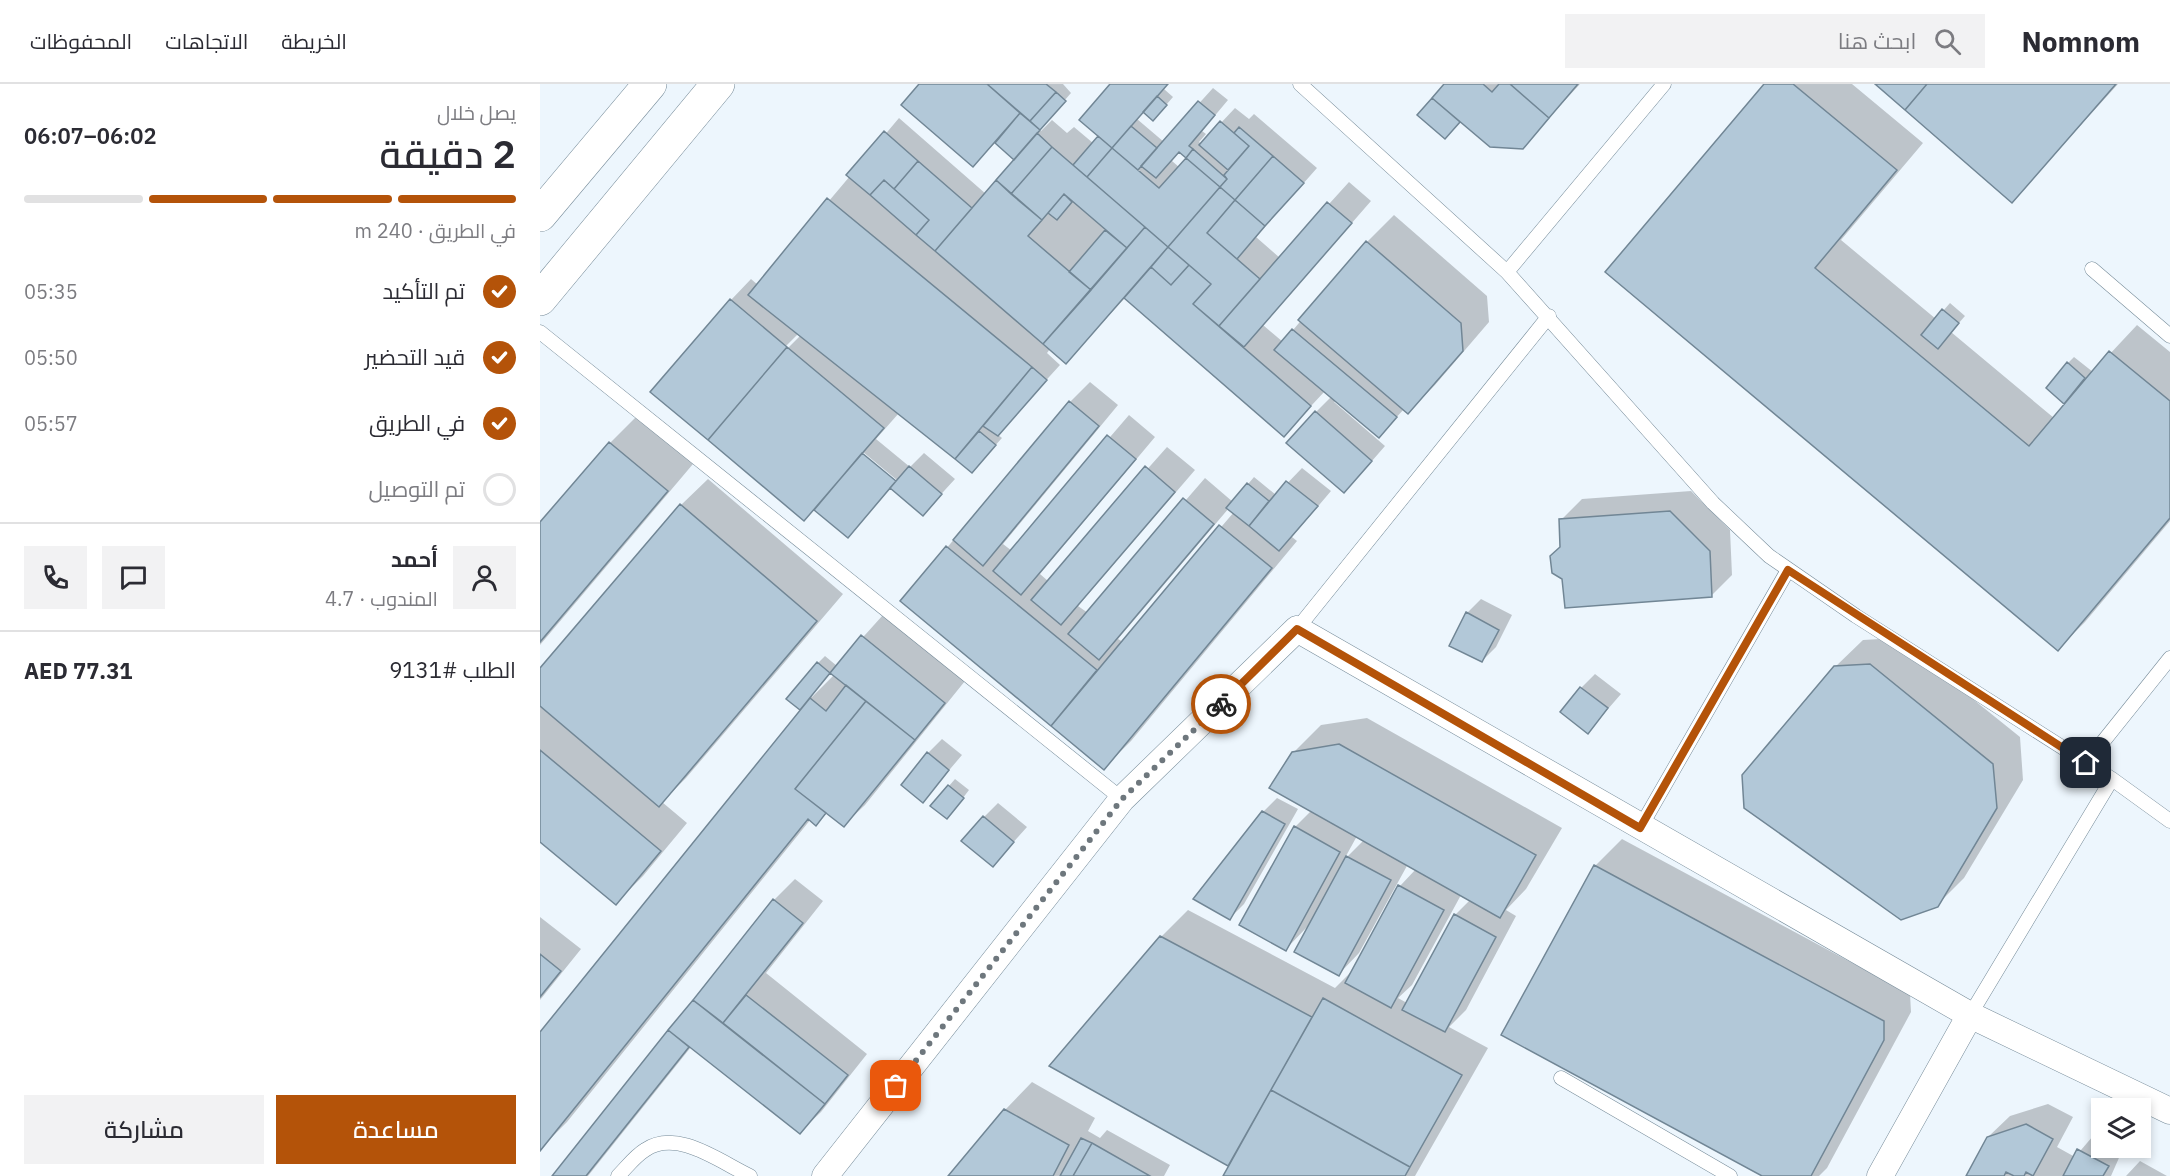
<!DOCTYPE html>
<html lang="ar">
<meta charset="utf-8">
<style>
:root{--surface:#fff;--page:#f2f2f3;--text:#2b2b33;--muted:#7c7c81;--line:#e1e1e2;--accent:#b45309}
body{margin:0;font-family:"IBM Plex Sans",Cairo,sans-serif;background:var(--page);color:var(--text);direction:rtl;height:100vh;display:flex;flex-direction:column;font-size:22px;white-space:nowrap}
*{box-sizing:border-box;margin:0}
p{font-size:20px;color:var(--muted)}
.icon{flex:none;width:33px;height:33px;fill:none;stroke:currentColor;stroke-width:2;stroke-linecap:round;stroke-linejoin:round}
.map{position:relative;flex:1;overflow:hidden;direction:ltr}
.side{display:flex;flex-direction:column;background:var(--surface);width:540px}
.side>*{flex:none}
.buttons{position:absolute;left:1551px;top:1014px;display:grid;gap:12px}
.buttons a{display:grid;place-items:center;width:60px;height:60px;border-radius:0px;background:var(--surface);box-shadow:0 3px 9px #0003;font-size:30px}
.pin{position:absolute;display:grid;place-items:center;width:51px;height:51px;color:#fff;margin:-26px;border-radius:12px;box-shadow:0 3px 9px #0006}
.courier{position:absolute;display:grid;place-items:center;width:60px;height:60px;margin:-30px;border:4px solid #b45309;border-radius:50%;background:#fff;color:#222;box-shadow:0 2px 8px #0007}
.head em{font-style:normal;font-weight:600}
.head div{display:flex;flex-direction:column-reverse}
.head{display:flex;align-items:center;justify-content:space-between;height:102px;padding:0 24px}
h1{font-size:39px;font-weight:600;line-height:45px}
.bar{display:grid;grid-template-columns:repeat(4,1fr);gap:9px 6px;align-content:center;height:72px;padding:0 24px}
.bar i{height:8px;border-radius:4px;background:var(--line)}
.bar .active{background:var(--accent)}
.bar p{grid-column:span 4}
.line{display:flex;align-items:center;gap:15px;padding:0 24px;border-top:2px solid var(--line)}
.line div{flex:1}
.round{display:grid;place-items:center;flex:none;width:63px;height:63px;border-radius:0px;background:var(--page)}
ol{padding:0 24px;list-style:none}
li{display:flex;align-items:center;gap:18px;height:66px}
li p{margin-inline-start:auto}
li .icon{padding:6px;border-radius:50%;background:var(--accent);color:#fff;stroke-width:4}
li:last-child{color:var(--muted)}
li i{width:33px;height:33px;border:3px solid var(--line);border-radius:50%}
.action{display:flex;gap:12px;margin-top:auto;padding:12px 24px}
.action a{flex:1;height:69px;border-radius:0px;background:var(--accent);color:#fff;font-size:24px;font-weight:600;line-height:69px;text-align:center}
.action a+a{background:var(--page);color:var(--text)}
header{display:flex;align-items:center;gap:36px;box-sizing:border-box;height:84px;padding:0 30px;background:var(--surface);border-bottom:2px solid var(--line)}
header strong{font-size:28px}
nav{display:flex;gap:33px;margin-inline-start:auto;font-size:21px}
.search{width:420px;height:54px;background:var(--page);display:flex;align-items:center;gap:15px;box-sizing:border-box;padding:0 21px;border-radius:0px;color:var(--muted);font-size:22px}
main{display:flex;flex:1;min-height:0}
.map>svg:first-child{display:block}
.shadow{fill:#0003;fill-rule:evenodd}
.building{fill:#b2c8d8;stroke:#718695;stroke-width:1.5}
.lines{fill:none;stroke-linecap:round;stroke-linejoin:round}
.lane-casing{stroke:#768b99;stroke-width:15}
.street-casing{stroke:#768b99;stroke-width:27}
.secondary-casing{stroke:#768b99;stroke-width:34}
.lane{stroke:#fff;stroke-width:14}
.street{stroke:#fff;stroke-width:26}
.secondary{stroke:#fff;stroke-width:33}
.done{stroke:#6e777d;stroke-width:6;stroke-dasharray:0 10.8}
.route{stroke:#b45309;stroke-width:8}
</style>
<header>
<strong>Nomnom</strong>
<div class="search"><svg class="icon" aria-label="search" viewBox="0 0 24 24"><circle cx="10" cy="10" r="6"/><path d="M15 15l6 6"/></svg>ابحث هنا</div>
<nav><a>الخريطة</a><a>الاتجاهات</a><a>المحفوظات</a></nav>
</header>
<main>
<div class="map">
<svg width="1630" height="1092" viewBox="0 0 1630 1092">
<rect width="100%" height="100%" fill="#edf6fd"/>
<path class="shadow" d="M381 0H523L531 9 499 46 501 47 512 36 527 49 534 43 553 59 560 52 572 0H628L624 5 633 13 620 28 605 27 597 35 624 58 673 4 688 16 662 47 666 50 659 58 661 60 695 24 709 35 714 30 777 84 716 153 740 174 809 98 831 117 723 241 743 258 827 158 854 131 947 212 949 238 895 301 868 328 865 324 839 352 796 316 794 318 845 362 818 393 776 328 792 312 785 307 744 351 585 214 526 278 510 265 507 269 520 281 457 350 462 354 432 387 359 329 336 355 370 383 384 369 415 395 383 430 351 403 308 452 275 425 264 435 191 216 211 195 218 201 359 34 446 110 481 70 456 58 433 81ZM640 67 647 75 639 83 632 77ZM258 250H262L243 269 241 267ZM323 368 363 401 361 403 323 372Z
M906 0H1040L982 63 920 36 911 46 879 31Z
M1226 0H1312L1383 59 1301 156 1396 235 1410 219 1425 232 1411 248 1514 334 1531 314 1528 279 1534 273 1553 288 1597 241 1630 268V437L1545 538 1518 565 1067 188Z
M1338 0H1578L1472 117Z
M550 298 578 321 463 460 472 467 589 331 615 353 500 490 508 497 627 363 655 386 538 522 548 529 665 394 693 418 714 393 736 411 762 384 791 407 752 453 757 457 591 657 564 684 362 517 530 318ZM689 424 694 428 583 558 578 555Z
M97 332 153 380 0 561V441L70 359Z
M168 395 303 510 146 694 122 718 147 739 103 792 76 819 0 757V587L141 421Z
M1151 407 1190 446 1192 491 1171 512 1021 462V436L1042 415Z
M941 515 972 531 956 563 942 577 927 529Z
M343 531 425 597 325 721 304 741 288 728 276 740 271 735 27 1038 0 1065V951L267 620 278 579 285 572 297 582ZM291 587 295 590 272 613 271 612Z
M1357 554 1480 653 1483 696 1424 794 1397 821 1295 583 1323 556Z
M1055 590 1081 610 1048 648 1041 604Z
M827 634 1022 744 986 805 966 826 976 832 926 926 909 943 948 964 875 1092H684L690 1082 512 982 621 853 648 826 795 904 811 888 860 802 876 785 868 780 819 869 799 890 768 842 746 865 755 743 772 726 753 669 781 641ZM817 752 824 756 807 773 806 772ZM921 811 930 816 915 831 867 919 858 914 872 901Z
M402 655 422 671 383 717 388 669Z
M415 695 429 706 413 727 409 702Z
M737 714 758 725 704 820 690 834 723 728Z
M458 719 487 743 453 781 444 733Z
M1082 755 1370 910 1371 928 1287 1084 1279 1092H1225L963 950 1055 782Z
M255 795 283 817 226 889 327 970 281 1028 260 1048 151 963 48 1092H14L234 816Z
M0 833 41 865 0 916Z
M492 998 555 1034 548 1047 560 1054 567 1046 630 1081 624 1092H410L465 1026Z
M1508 1020 1533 1033 1517 1063 1535 1073 1553 1052 1562 1056V1064H1575L1582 1067 1571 1092H1427L1448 1053 1470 1032Z
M1600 1077 1627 1092H1586Z"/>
<path class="building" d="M379 0H447L480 29 433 83 361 21Z
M447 0H506L516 8 490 37Z
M570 0H628L572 64 539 36Z
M904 0H943L952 8 959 0H970L1009 34 983 65 950 63 892 14Z
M970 0H1038L1009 34Z
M1224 0H1253L1357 86 1275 184 1489 362 1569 267 1630 317V434L1518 567 1065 188Z
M1335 0H1387L1365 26Z
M1387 0H1576L1472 119 1365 26Z
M516 8 526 17 500 46 490 37Z
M617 12 627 21 613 37 603 28Z
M892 14 920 38 905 55 877 31Z
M658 17 675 31 649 62 653 65 646 74 639 68 616 94 601 82Z
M480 29 500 46 474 76 455 59Z
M680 37 709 62 688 86 659 61Z
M591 42 617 64 598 86 572 64Z
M699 43 733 72 695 116 680 103 687 95 684 91 709 62 694 49Z
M344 47 378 77 354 105 344 96 330 111 306 91Z
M497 49 512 63 471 110 456 96Z
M558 52 572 64 547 93 533 81Z
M512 63 605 143 587 164 524 110 502 136 471 110Z
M572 64 619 104 646 74 680 103 628 163 547 93Z
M653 65 687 95 680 103 646 74Z
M733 72 764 99 725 142 695 116Z
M378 77 432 124 395 167 376 151 389 136 354 105Z
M344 96 389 136 376 151 330 111Z
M456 96 502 136 488 152 551 206 503 260 395 167Z
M680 103 695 116 667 149 720 195 679 242 653 220 671 200 628 163Z
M524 110 532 118 517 136 508 129Z
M287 114 492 283 415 375 208 211Z
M695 116 725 142 697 175 667 149Z
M787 118 812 139 704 263 679 242Z
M605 143 628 163 526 280 503 260Z
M565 146 587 164 551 206 529 188Z
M826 157 921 239 923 267 868 330 758 236Z
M628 163 649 181 631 201 611 183Z
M649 181 671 200 653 220 771 322 744 353 584 214 611 183 631 201Z
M190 215 247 263 168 356 110 308Z
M1402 225 1419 239 1398 265 1381 251Z
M752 245 857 333 839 354 734 266Z
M247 263 344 344 264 437 168 356Z
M1527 278 1545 294 1524 320 1506 304Z
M492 283 507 296 458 352 443 342Z
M529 317 559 342 443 482 413 456Z
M775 327 832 377 804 409 746 359Z
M439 347 456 361 432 389 415 375Z
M567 351 596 375 481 511 453 487Z
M69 358 128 407 0 558V438Z
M322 369 356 397 308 454 274 426Z
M369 382 402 410 383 432 350 404Z
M605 382 635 408 521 541 491 516Z
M746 397 778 422 739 467 709 442Z
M707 399 729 417 709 442 686 424Z
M643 414 674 440 559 576 528 550Z
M140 420 277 537 119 723 0 622V584Z
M1130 427 1170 467 1172 513 1025 524 1022 495 1012 489 1010 472 1020 463 1019 435Z
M679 441 732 484 564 686 511 642Z
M406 462 557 586 511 642 360 517Z
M926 528 959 546 942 578 909 562Z
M321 551 405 619 375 656 290 589Z
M277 578 290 589 260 626 246 615Z
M1330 580 1453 680 1457 724 1398 823 1361 836 1204 724 1202 691 1294 582Z
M306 601 326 617 255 705 286 729 276 742 268 735 0 1067V948L270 614 286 627Z
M1040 603 1068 624 1048 650 1020 628Z
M326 617 375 656 304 743 255 705Z
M799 660 996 771 960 834 729 704 752 668Z
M0 666 121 767 76 821 0 758Z
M387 668 409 686 383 719 361 701Z
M408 701 424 714 407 735 390 722Z
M722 727 745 740 690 836 653 815Z
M443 732 474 758 453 783 421 757Z
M754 742 800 768 746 867 699 841Z
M806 772 851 796 799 892 754 868Z
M1054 781 1344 937V956L1271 1092H1222L961 951Z
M858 801 904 826 851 924 805 899Z
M233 815 263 839 183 939 153 916Z
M914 830 956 853 905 948 862 926Z
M620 852 772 933 688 1082 509 982Z
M0 870 21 887 0 913Z
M206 911 308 991 285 1020 183 939Z
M783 914 922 991 870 1083 731 1006Z
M153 916 285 1020 260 1050 128 946Z
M128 946 149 963 46 1092H12Z
M731 1006 870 1083 865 1092H683Z
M464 1025 529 1061 513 1092H408Z
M1486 1040 1513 1055 1493 1092 1486 1088 1484 1092H1474L1466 1088 1464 1092H1426L1447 1053Z
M541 1054 552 1059 533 1092H520Z
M552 1059 610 1092H533Z
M1537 1065 1569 1082 1563 1092H1523Z"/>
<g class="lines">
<g class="lane-casing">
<path id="lane" d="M760 0 967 188 1173 419 1229 472 1316 532 1572 695 1630 737
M1552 185 1630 252
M967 188 1124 0
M0 248 582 715
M757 545 1009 232
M1546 679 1630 574
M1100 744 1248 486
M1430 931 1572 695
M1021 994 1190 1092
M78 1092C87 1083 95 1072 105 1066 137 1044 180 1078 210 1092"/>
</g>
<g class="street-casing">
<path id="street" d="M285 1092 582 715 757 545 1430 931 1630 1027
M1340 1092 1430 931"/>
</g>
<g class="secondary-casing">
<path id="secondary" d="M0 131 110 0
M0 215 178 0"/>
</g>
<use href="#lane" class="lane"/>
<use href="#street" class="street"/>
<use href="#secondary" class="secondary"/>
</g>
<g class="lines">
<path class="done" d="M356 1002 582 715 681 620"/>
<path class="route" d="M681 620 757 545 1100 744 1248 486 1546 679"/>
</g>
</svg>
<div class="buttons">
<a><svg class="icon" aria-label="layers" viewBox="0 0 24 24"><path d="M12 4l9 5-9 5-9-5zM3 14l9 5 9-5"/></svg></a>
</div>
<div class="pin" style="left:356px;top:1002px;background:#ea580c"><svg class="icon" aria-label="bag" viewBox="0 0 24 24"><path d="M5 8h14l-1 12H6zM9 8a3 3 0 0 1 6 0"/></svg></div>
<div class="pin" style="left:1546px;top:679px;background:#1f2937"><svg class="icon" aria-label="home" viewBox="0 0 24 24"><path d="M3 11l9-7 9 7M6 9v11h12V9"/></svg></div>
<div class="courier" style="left:681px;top:620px"><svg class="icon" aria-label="bike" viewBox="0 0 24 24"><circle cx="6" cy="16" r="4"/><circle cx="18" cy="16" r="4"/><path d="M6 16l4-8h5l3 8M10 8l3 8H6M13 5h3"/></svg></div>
</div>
<section class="side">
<div class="head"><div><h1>2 دقيقة</h1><p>يصل خلال</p></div><em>06:02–06:07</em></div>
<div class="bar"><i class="active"></i><i class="active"></i><i class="active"></i><i></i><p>في الطريق · 240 m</p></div>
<ol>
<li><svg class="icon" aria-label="check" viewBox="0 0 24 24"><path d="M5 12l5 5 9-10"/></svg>تم التأكيد<p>05:35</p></li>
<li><svg class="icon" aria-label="check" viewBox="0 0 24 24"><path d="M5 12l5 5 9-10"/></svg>قيد التحضير<p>05:50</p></li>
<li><svg class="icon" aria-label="check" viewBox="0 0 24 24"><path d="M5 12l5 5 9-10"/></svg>في الطريق<p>05:57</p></li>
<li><i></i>تم التوصيل</li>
</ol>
<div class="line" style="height:108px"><a class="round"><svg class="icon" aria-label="person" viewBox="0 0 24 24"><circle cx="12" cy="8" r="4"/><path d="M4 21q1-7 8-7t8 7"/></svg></a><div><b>أحمد</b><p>المندوب · 4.7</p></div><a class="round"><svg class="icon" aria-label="chat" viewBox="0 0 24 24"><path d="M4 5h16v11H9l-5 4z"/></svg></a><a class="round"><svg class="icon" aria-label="phone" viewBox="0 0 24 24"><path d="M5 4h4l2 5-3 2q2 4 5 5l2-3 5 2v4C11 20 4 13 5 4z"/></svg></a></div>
<div class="line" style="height:78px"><div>الطلب #9131</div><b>AED 77.31</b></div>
<div class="action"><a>مساعدة</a><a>مشاركة</a></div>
</section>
</main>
